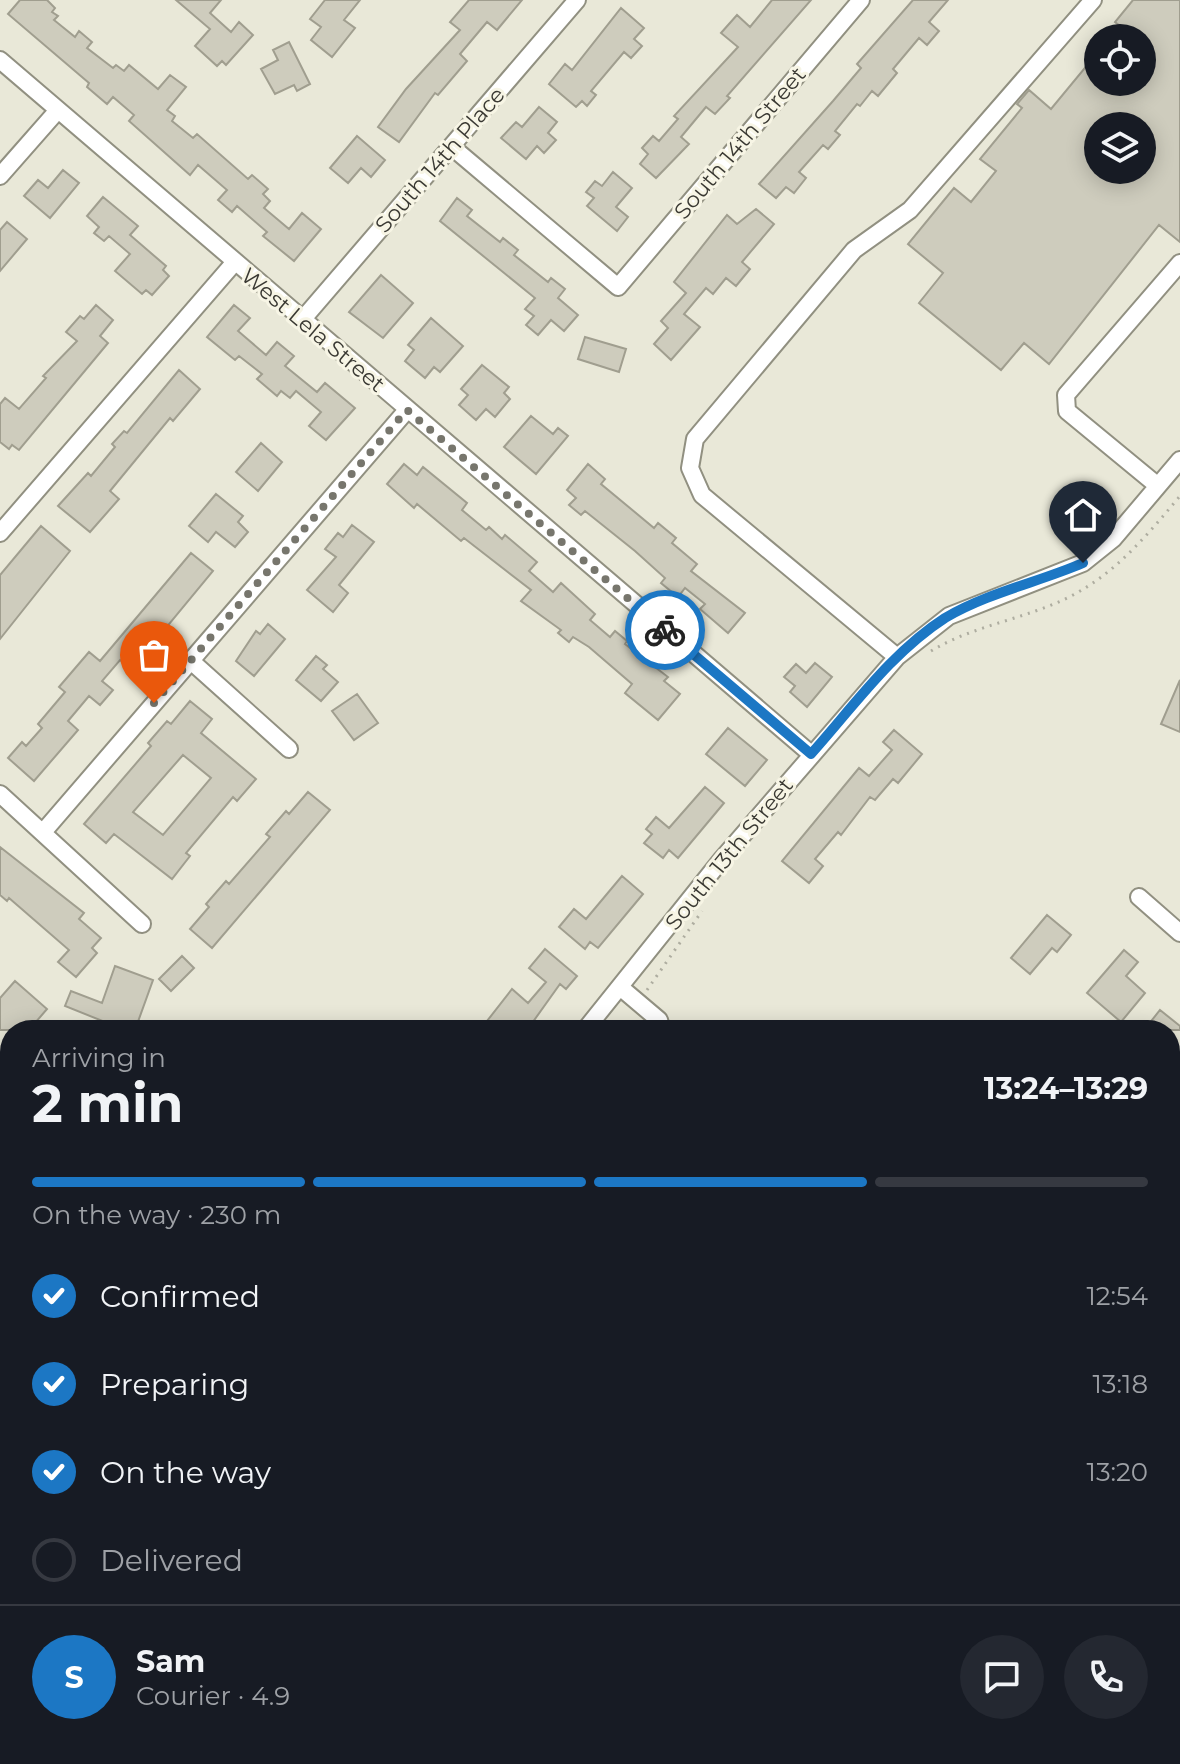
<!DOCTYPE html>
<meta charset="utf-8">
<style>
:root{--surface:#171b24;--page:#242831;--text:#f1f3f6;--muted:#9ea1a6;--line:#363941;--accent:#1c77c4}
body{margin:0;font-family:Montserrat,sans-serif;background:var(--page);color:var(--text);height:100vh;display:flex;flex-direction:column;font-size:30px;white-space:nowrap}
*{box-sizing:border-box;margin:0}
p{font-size:26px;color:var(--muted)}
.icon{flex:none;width:44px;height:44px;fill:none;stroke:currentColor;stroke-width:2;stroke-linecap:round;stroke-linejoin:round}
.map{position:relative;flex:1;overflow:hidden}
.side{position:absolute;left:0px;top:1020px;width:1180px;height:744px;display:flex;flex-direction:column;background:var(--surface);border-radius:32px 32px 0 0;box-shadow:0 4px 20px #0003}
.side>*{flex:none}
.tools{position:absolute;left:1084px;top:24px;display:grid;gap:16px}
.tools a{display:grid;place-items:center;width:72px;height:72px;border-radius:50%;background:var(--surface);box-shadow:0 4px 20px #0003;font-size:40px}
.pin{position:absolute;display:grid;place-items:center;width:68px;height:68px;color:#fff;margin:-82px -34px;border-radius:50% 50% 50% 0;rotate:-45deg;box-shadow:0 0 8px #0007}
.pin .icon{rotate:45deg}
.courier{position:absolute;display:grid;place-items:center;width:80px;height:80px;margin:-40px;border:6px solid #1c77c4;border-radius:50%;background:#fff;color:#222;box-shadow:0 2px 10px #0007}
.overview em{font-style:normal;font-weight:700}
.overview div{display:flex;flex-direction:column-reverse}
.overview{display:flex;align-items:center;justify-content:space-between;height:136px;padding:0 32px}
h1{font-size:52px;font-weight:700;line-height:60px}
.bar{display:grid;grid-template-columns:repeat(4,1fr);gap:12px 8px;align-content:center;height:96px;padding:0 32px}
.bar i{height:10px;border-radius:6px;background:var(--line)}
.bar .active{background:var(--accent)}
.bar p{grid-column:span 4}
.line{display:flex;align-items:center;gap:20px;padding:0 32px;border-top:2px solid var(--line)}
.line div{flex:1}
.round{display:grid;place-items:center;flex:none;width:84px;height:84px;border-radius:42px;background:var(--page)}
ol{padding:0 32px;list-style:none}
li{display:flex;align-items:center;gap:24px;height:88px}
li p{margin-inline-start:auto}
li .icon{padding:8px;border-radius:50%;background:var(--accent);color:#fff;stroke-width:4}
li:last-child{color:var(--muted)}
li i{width:44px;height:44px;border:4px solid var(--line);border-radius:50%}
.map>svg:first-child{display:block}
.building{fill:#ceccbd;stroke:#a09e8f;stroke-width:2;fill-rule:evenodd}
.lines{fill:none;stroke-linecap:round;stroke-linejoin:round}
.minor-casing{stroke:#919081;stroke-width:20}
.major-casing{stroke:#ccccca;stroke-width:24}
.path{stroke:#aeada0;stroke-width:3;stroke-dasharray:2 6;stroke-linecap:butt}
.minor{stroke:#fff;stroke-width:16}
.major{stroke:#e8e1ae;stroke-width:20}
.done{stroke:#77766d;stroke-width:8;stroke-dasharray:0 14.4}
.route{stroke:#1c77c4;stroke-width:10}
.labels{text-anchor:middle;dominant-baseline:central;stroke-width:6;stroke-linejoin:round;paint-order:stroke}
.street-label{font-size:22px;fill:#3a3933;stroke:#f7f5e5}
</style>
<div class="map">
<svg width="1180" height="1764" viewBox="0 0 1180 1764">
<rect width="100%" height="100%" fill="#e9e8d8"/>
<path class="building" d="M20 0H47L55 8 52 12 58 16 54 20 75 37 79 31 92 42 87 48 113 68 116 65 124 71 129 65 158 89 170 75 186 87 167 110 175 116 172 121 193 138 197 134 248 179 252 175 268 189 263 194 270 201 264 208 289 229 302 213 321 229 294 261 263 236 267 232 237 206 232 212 218 200 227 190 198 165 190 175 129 121 134 115 113 97 107 104 87 87 89 83 8 14Z
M176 0H221L210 13 231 32 239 22 253 35 226 65 222 61 217 66 195 46 210 29Z
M325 0H360L344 20 355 28 332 57 311 40 321 27 310 19Z
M469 0H522L497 30 487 22 460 54 467 61 438 95 435 93 399 142 378 127 406 89 460 30 450 22Z
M772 0H811L727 96 730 98 715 114 706 107 681 137 689 144 656 178 640 164 648 154 642 148 653 136 659 141 678 119 674 116 738 47 721 33 737 15 750 27Z
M913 0H948L929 22 939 31 927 45 919 38 893 69 897 73 878 96 872 91 860 106 857 104 835 131 840 135 828 149 823 145 799 172 806 178 794 193 786 187 776 198 759 184 833 101 861 68 857 64Z
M1133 0H1180V242L1159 225 1049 364 1024 343 1001 370 919 303 943 273 908 244 954 188 971 202 996 171 980 159 1022 108 1017 104 1029 90 1051 109 1098 52V82H1142V38H1110L1120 26 1115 22ZM1098 126H1142V170H1098Z
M621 8 644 28 634 39 642 46 631 58 624 52 591 91 596 95 587 106 582 101 576 107 549 84 565 64 572 70Z
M289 42 310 84 297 91 294 85 275 94 261 69 278 60 273 50Z
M539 107 557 122 548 133 556 140 544 153 537 146 526 159 501 138 516 122 522 127Z
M357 136 385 160 371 177 361 168 348 183 330 168Z
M63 170 79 183 50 218 24 196 38 180 48 188Z
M613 172 632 188 616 207 628 217 617 231 587 206 594 198 586 192 595 181 602 186Z
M103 197 138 226 130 235 166 266 163 270 169 276 152 295 146 290 142 294 115 271 130 254 109 236 104 241 94 233 99 227 87 216Z
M457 198 472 210 467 216 500 242 503 238 518 250 514 255 548 282 551 278 565 289 558 298 578 315 564 331 551 320 538 335 526 325 534 316 525 309 535 298 440 221Z
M756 209 774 224 742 262 750 269 736 286 726 278 713 294 706 288 684 314 700 327 671 360 654 344 668 328 661 321 686 293 674 282 727 215 737 224Z
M7 222 27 239 0 271V230Z
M381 275 413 303 383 338 349 312Z
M96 305 113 320 100 336 108 343 19 450 12 445 9 449 0 442V404L5 398 19 409 46 378 43 376 77 341 66 332 80 316 84 319Z
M234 305 250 318 238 331 266 355 277 342 294 356 285 366 317 392 325 383 355 408 326 440 309 426 321 412 296 391 290 398 281 391 277 396 257 379 262 374 239 356 235 360 207 337Z
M431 318 463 346 440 372 434 367 425 378 405 361 414 350 408 345Z
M585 337 626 349 619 372 578 359Z
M482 365 509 387 504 393 510 399 495 417 486 409 476 420 459 405 468 395 461 389Z
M179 370 200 389 173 421 170 418 110 491 119 499 90 532 58 506 88 473 91 476 115 447 112 444 124 431 127 433Z
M531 416 553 434 558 428 568 436 536 474 504 447Z
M261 443 282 462 258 491 236 472Z
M404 464 417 475 423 467 467 503 462 510 486 530 489 527 502 539 505 535 537 562 529 571 553 592 561 583 595 614 590 620 610 637 615 631 627 641 625 644 668 677 664 681 680 694 658 720 625 693 632 684 589 647 573 637 569 642 558 633 561 630 521 601 531 590 464 538 461 541 417 504 414 508 387 484Z
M588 464 605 479 601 484 654 528 658 523 676 538 672 543 697 564 691 571 745 613 728 633 700 609 705 604 685 588 678 597 661 583 665 578 635 551 585 511 581 515 569 505 576 498 567 490Z
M216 494 243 516 238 522 248 532 235 547 216 532 208 542 189 526Z
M352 525 374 542 339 585 348 593 333 612 307 590 336 557 325 549 338 533 343 537Z
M41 526 70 551 0 639V575Z
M191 553 213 571 132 669 120 660 102 681 113 690 100 705 89 696 68 721 78 730 34 781 8 758 22 742 26 746 42 728 38 724 65 692 59 687 89 652 100 661Z
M268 624 285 639 254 676 236 661 256 631 260 634Z
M316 656 327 665 323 669 338 682 321 701 296 680Z
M815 663 832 677 807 707 790 692 795 686 784 677 796 664 806 673Z
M1180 680V732L1161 724Z
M357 694 378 723 354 740 332 711Z
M190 701 212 719 201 733 256 779 237 801 233 797 186 853 190 856 172 879 114 834 106 843 84 824 151 746 148 743 167 721 171 724ZM183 755 211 778 163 835 133 812Z
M728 728 767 760 745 786 706 754Z
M894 730 922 754 898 783 893 779 875 800 870 797 841 835 838 832 815 859 823 866 809 883 782 861 859 768 869 776 892 750 883 742Z
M705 787 724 803 678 858 669 850 663 858 644 843 652 834 646 829 656 817 669 828Z
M308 792 330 810 212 948 190 929 209 907 206 904 226 881 229 884 270 837 266 834 286 811 289 814Z
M0 847 84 913 79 919 101 938 92 948 97 953 76 977 58 962 69 950 9 898 7 901 0 895Z
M622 876 643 894 598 948 590 942 585 949 559 927 574 909 586 919Z
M1047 915 1071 935 1057 952 1052 948 1030 974 1011 958Z
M545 949 577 976 566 989 560 984 530 1026 526 1022 519 1030H480L512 989 528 1003 546 982 529 968Z
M1124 950 1138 962 1126 976 1145 993 1121 1022 1087 993Z
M182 956 194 968 171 991 159 979Z
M115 966 153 980 135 1030H125L65 1006 71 991 102 1003Z
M15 981 47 1009 29 1030H0V998Z
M1160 1010 1180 1026V1030H1144Z"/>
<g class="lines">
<g class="minor-casing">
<path id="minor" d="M0 60 811 754
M452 147 618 287 861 0
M0 176 58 110
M302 320 577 0
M1158 486 1067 411 1066 395 1180 263
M0 533 234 263
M897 657 702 495 690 468 695 439 854 250 910 210 1093 0
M191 661 289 749
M0 794 142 924
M44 831 407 410
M1139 897 1180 933
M620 987 659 1020 662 1030
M585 1030 722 859 897 657 949 616 1083 563 1113 539 1180 460
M0 1197 10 1184
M1170 1401 1180 1389
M1170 1747 1180 1736
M120 1764 128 1754
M532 1764 540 1754
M858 1764 866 1754
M1155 1764 1164 1754"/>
</g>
<g class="major-casing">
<path id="major" d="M0 1110 10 1119
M737 1754 748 1764"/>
</g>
<path class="path" d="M931 651C976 624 1028 619 1073 595 1118 571 1148 534 1180 496
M647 990 702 911
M621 1030 629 1017
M94 1764 103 1754"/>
<use href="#minor" class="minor"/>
<use href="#major" class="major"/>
</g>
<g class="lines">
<path class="done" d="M154 703 407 410 665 630"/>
<path class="route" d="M665 630 811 754C853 707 892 652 945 618 987 593 1039 582 1083 563"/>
</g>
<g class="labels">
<g class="street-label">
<text transform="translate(740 143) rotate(-50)">South 14th Street</text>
<text transform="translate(440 160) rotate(-49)">South 14th Place</text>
<text transform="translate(313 330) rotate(40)">West Lela Street</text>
<text transform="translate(729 854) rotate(-51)">South 13th Street</text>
</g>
</g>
</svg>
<div class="tools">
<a><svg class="icon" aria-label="locate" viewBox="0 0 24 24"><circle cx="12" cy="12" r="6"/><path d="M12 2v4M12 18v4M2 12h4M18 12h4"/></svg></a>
<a><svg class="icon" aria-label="layers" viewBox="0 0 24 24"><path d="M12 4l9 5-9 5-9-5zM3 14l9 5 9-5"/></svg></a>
</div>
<div class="pin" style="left:154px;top:703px;background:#ea580c"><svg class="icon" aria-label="bag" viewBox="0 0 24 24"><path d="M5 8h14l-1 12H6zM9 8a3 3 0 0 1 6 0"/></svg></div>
<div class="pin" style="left:1083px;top:563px;background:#1f2937"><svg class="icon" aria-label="home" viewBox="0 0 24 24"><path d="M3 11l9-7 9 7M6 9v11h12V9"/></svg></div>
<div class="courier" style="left:665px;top:630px"><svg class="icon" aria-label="bike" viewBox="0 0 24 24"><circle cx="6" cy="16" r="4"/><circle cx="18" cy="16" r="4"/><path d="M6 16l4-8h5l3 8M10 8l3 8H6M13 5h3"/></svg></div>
<section class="side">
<div class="overview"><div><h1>2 min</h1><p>Arriving in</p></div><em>13:24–13:29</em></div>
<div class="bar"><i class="active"></i><i class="active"></i><i class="active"></i><i></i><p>On the way · 230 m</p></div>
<ol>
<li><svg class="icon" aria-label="check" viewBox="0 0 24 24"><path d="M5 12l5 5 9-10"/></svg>Confirmed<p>12:54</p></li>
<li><svg class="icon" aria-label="check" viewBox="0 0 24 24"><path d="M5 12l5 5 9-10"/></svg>Preparing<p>13:18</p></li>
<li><svg class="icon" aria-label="check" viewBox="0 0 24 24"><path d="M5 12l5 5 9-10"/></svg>On the way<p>13:20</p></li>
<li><i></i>Delivered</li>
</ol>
<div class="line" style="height:144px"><b class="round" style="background:var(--accent);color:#fff">S</b><div><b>Sam</b><p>Courier · 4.9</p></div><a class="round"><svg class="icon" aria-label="chat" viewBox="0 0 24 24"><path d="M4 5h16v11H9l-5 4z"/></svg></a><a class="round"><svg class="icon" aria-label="phone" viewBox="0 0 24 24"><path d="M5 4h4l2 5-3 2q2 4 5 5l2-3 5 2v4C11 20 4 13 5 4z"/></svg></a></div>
</section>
</div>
